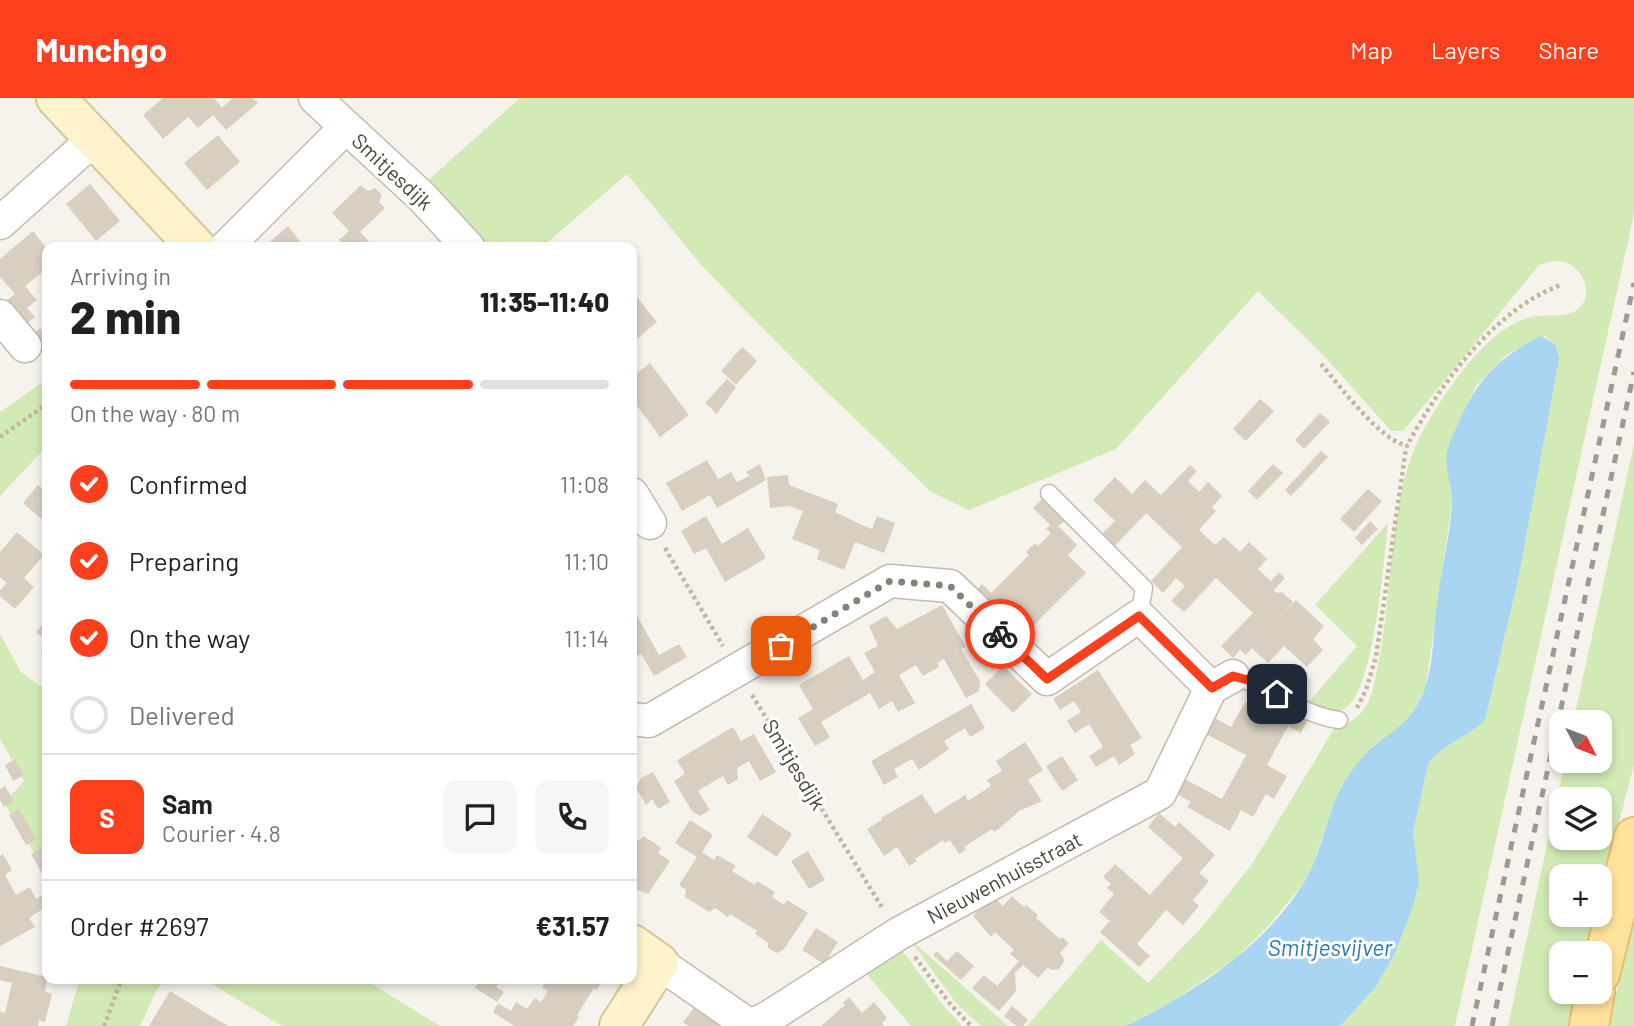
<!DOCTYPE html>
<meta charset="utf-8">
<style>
:root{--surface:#fff;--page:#f6f6f6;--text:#202124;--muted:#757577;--line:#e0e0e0;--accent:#fc3f1d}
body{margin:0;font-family:Barlow,sans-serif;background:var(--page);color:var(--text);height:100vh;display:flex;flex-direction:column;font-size:26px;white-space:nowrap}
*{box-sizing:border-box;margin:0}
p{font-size:23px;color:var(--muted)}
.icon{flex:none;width:38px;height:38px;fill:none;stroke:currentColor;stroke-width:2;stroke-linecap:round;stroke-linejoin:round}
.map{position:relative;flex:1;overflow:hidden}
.sheet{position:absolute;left:42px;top:144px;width:595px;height:742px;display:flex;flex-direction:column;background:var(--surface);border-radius:14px;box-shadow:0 4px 10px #0003}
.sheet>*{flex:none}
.needle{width:46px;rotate:132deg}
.controls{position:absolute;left:1549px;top:612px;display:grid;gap:14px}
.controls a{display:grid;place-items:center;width:63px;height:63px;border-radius:14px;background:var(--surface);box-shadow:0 4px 10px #0003;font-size:35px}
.pin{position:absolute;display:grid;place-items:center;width:60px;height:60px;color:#fff;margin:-30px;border-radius:14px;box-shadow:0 4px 10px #0006}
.courier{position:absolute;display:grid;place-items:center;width:70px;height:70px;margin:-35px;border:5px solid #fc3f1d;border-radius:50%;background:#fff;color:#222;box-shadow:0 2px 9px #0007}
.summary em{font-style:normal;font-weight:800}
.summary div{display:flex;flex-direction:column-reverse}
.summary{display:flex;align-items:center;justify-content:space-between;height:119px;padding:0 28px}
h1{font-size:46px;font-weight:800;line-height:52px}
.bar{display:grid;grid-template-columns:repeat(4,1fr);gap:10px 7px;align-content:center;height:84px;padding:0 28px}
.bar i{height:9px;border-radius:5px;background:var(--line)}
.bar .active{background:var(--accent)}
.bar p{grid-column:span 4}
.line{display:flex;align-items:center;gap:18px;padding:0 28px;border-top:2px solid var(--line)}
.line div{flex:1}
.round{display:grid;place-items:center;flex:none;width:74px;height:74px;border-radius:14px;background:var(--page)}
ol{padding:0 28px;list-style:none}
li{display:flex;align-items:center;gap:21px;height:77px}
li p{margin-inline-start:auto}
li .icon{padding:7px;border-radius:50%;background:var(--accent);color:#fff;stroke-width:4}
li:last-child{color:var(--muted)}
li i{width:38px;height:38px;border:4px solid var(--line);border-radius:50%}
header{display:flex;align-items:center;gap:42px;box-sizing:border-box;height:98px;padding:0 35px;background:var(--accent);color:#fff}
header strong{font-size:33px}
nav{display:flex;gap:38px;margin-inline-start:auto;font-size:24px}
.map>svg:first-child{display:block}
.green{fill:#d2eab5;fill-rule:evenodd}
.water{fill:#a9d4f2}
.building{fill:#d8cfc1}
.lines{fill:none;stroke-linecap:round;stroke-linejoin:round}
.lane-casing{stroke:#c2bbae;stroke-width:19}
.street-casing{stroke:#c2bbae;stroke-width:35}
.secondary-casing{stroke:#d6c79b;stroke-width:42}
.primary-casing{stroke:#e6c16a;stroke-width:42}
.path{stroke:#c4b79f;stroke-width:4.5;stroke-dasharray:3.5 3.5;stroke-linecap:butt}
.lane{stroke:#fff;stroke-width:16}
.street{stroke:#fff;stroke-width:32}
.secondary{stroke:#fff3cd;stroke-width:38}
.primary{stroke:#ffe39c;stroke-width:38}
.rail{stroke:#9a9a9a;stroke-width:5;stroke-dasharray:9 9;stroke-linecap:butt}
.done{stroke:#878178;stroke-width:7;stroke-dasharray:0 12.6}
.route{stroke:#fc3f1d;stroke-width:9}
.labels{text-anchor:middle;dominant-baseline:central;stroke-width:6;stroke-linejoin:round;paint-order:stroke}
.street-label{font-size:21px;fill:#4b4439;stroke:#fff}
.water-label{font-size:23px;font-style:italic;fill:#2e7ab2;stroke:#fff}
</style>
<header>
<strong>Munchgo</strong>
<nav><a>Map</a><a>Layers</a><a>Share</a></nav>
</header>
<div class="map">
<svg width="1634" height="928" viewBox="0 0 1634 928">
<rect width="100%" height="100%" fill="#f6f3ec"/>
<path class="green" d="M520 0H1634V116L1455 928H1340L1376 889 1395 855 1414 750 1413 735 1428 667C1439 647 1469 639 1485 622L1518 482 1558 261 1555 246 1545 238 1506 257 1477 287 1467 306 1447 353 1452 404 1426 587 1413 617 1400 630 1373 648 1345 683 1332 710 1312 769 1300 790 1268 828 1236 860 1170 905 1125 928H1027L1101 842 1148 885 1203 828 1252 766 1334 631C1343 627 1354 623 1361 615 1372 603 1374 586 1377 571 1394 498 1387 395 1424 331 1446 293 1484 234 1527 220 1544 214 1563 223 1578 211 1595 196 1583 171 1565 164 1556 162 1547 164 1539 167L1403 333H1391L1326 260 1258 193 1116 351 969 412 931 394 797 265 701 167 627 76 542 149H486L471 128 426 84Z
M47 281V348L0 398V314Z
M1634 346V667L1600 797V779H1561V817H1595L1586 856H1561V894H1578L1571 928H1508L1565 663H1600V625H1573ZM1561 702H1600V740H1561Z
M1388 425C1384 460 1374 596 1344 611 1331 617 1320 610 1309 604L1357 548 1315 507Z
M0 536 21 574 47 593V776L4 705 24 683 0 641Z
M1634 806V928H1610Z
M909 840 1008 928H981L956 905Z
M899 848 938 901 962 928H911L864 873Z
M80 880H167L156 893 140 928H66Z
M202 880H362L440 928H282Z"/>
<path class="water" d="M1541 238 1555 246 1559 261 1518 482 1485 622C1469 639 1439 647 1428 667L1413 735 1419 784 1414 805 1395 855 1376 889 1340 928H1125C1193 896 1279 840 1312 769 1325 740 1329 707 1347 680 1354 670 1363 656 1374 648 1400 627 1413 623 1425 590 1434 565 1433 532 1437 506 1441 473 1450 439 1452 406 1453 388 1444 372 1447 354 1449 344 1455 333 1459 324 1478 280 1498 260 1541 238Z"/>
<path class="building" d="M163 0H214L222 10 233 0H253L258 5 226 32 213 17 198 30 188 19 163 41 143 17Z
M218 37 240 64 207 92 184 65Z
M90 86 120 123 96 143 66 106Z
M361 87 368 93 375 90 382 97 379 104 385 110 360 134 374 149H347L339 142 349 133 332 115Z
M288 128 301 145 296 149H264Z
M33 133 47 151V173L46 171 25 188 37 202 27 210 35 219 20 231 1 207 15 196 0 179V161Z
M632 193 657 224 632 245Z
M40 230 47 238V250L41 255 28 240Z
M742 249 757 263 736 287 721 273Z
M650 265 689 317 660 339 632 301V279Z
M727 281 736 289 717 316 705 305Z
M1260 301 1274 313 1246 343 1233 331Z
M1320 315 1330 324 1304 351 1295 342Z
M1321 353 1328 359 1291 398 1285 392Z
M707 362 718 381 731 374 737 384 749 378 746 374 760 366 766 382 717 410 710 397 682 413 666 385Z
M1273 366 1283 375 1257 402 1248 393Z
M1190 367 1197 373 1188 383 1199 394 1208 384 1222 398 1212 409 1216 413 1199 432 1215 447 1224 439 1240 454 1249 444 1267 461 1258 471 1271 483 1279 474 1285 480 1274 492 1277 495 1282 494 1293 504 1281 517 1296 502 1324 528 1313 541 1323 552 1307 569 1284 548 1268 565 1252 550 1246 557 1240 552 1233 560 1221 548 1253 515 1216 480 1184 514 1171 503 1185 488 1176 480 1163 495 1151 483 1182 449 1146 415 1114 449 1101 437 1115 423 1093 402 1115 379 1132 396 1145 382 1161 397Z
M788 377 789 387 838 406 835 414 862 427 872 431 877 418 895 425 884 455 855 444 844 472 817 461 820 452 792 441 803 413 789 408 770 410 767 379Z
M38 387 47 394V426L23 405Z
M1368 391 1382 403 1354 434 1340 421Z
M1043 400 1065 423 1058 428 1077 447 1068 457 1086 475 1028 533 1001 505 992 514 973 495 982 486 991 495 1029 457 1026 454 1035 445 1038 448 1051 435 1046 431 1050 427 1033 410Z
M706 418 722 446 748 430 766 460 725 484 706 450 694 456 681 433Z
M1370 423 1378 431 1362 447 1355 440Z
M17 434 44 457 24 480 34 489 15 511 0 498V492L7 485 0 479V454Z
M942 507 966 549 961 551 980 583 979 593 966 600 944 561 937 565 939 569 923 578 916 567 899 577 915 605 898 614 892 603 879 611 870 595 821 624 830 639 815 648 798 620 813 611 799 587 849 558 863 582 875 574 864 555 878 548 869 528 886 518 897 531Z
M632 509 659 557 679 546 687 559 654 578 641 556 632 561Z
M47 521V556L41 551 47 543 36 534Z
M1003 568 1032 596 1013 615 985 586Z
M1098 572 1142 640 1130 647 1135 656 1119 667 1114 658 1096 669 1089 658 1103 649 1089 626 1075 635 1067 623 1081 614 1074 603 1060 612 1053 601Z
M1275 602 1308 620 1301 635 1288 628 1267 667 1287 678 1274 701 1266 696 1253 719 1241 712 1230 733 1187 709 1191 704 1173 694 1181 679 1222 701 1246 657 1204 635 1213 619 1231 629 1245 604 1267 616Z
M971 606 985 630 970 639 965 630 944 643 949 651 919 672 912 661 894 671 898 679 884 687 871 663Z
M733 629 741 643 754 636 776 674 760 683 749 663 737 670 738 681 728 687 723 678 698 693 710 712 700 718 692 713 674 683 685 676 677 662Z
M1025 644 1043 672 1028 682 1042 703 1019 713 1000 730 994 734 992 731 964 749 966 752 959 756 950 742 944 745 943 742 915 761 917 763 909 768 897 749 884 758 867 731 882 722 881 720 922 696 935 716 965 697 968 703 991 688 987 682 1002 673 996 663Z
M1062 658 1078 682 1062 693 1046 668Z
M15 661 23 677 13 683 5 667Z
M653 674 670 704 658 711 652 701 646 707 636 690 641 680Z
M5 688 14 703 4 709 0 702V691Z
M19 711 36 742 26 747 9 717Z
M1159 715 1175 729 1179 724 1215 757 1199 775 1209 783 1193 802 1199 808 1183 827 1166 812 1137 846 1150 858 1139 869 1100 834 1110 823 1099 814 1114 796 1107 790 1111 786 1103 779 1115 766 1150 797 1183 760 1148 729Z
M762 716 792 736 777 759 747 739Z
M690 722 713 737 702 754 714 762 717 757 736 768 732 773 755 787 757 783 775 794 772 799 784 807 787 802 808 815 784 851 777 855 768 850V845L755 836 757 833 730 816 728 819 715 810 709 814 685 799 686 792 679 787 697 759 675 745Z
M632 738 639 743 643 738 653 744 661 750 658 755 670 763 648 796 632 790Z
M41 750 47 761V784L31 756Z
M808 753 825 782 809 791 791 763Z
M3 756 12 772 5 777 16 797 30 789 36 801 47 794V808L29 820 35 829 0 848V758Z
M992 797 1003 808 1012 798 1024 809 1026 807 1038 817 1036 820 1060 841 1062 839 1069 845 1060 855 1065 862 1059 871 1051 872 1048 869 1038 880 1023 867 1015 875 1016 893 999 913 972 890 984 877 997 888 1019 863 1010 856 1014 852 995 834 991 839 973 818Z
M816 830 838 844 824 866 802 852Z
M937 853 947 863 957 853 974 868 961 882 933 857Z
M0 868 47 879 45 894 52 896 45 924 39 922 38 928H0V914L5 915 12 885 0 882Z
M481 880H492L499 885 496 889 504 894 497 904 475 890Z
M548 880H594L601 885 596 892 594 890 577 917 579 919 573 928H514L493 914 498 905 511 913 516 904 527 911 535 900 541 904 548 893 542 889Z
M170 893 211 918 228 928H149Z
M849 899 862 915 874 904 887 920 882 925 884 928H821L845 907 843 905Z
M699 903 730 928H688L683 924Z
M1012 908 1028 922 1023 928H1016L1004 918Z"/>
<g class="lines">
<g class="lane-casing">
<path id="lane" d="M1049 395 1144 490 1139 518
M1233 578C1270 589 1301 617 1339 622"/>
</g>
<g class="street-casing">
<path id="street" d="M315 0 422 99 468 149
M0 125 95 40
M226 149 346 29
M0 218 25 248
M632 396 650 425
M632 621 649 623 890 483 950 488 1047 581 1139 518 1211 590
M659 865 750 928
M750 928 769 919 898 836 1160 695 1211 590 1233 578"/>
</g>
<g class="secondary-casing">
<path id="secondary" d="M56 0 196 149
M619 928 659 865 632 846"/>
</g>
<g class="primary-casing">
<path id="primary" d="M1600 876 1634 739
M1589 928 1595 894"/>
</g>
<path class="path" d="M1321 266C1341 289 1380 343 1408 348
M0 339 47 306
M665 450 723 548
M752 597 883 811
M1357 610 1366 592 1376 559 1406 350C1437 290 1494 211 1561 187
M915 859 951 907 971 928
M104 928 122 880"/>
<use href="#lane" class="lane"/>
<use href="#street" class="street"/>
<use href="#secondary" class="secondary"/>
<use href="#primary" class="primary"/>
<path class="rail" d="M1472 928 1634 185
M1492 928 1634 274"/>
</g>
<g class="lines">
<path class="done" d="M781 548 890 483 950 488 1000 536"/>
<path class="route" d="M1000 536 1047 581 1139 518 1212 590 1233 578 1255 584 1277 596"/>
</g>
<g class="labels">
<g class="street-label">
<text transform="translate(393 73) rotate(43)">Smitjesdijk</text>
<text transform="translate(795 666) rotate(59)">Smitjesdijk</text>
<text transform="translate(1004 779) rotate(-28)">Nieuwenhuisstraat</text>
</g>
<g class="water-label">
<text x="1330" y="849">Smitjesvijver</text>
</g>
</g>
</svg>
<div class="controls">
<a><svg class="needle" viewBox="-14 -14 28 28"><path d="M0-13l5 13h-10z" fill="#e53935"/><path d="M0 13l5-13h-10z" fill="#757577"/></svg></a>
<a><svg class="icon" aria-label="layers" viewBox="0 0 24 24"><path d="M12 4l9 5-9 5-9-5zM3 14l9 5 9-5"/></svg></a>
<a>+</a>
<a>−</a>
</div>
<div class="pin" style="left:781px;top:548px;background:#ea580c"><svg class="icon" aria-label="bag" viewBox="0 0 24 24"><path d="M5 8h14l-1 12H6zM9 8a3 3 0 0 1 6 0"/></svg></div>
<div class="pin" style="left:1277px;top:596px;background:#1f2937"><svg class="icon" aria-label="home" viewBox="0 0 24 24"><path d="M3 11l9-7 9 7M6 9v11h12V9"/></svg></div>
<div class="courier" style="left:1000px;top:536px"><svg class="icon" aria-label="bike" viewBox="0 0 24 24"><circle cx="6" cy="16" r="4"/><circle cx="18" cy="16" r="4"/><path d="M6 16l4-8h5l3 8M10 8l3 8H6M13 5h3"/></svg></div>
<section class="sheet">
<div class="summary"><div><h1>2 min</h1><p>Arriving in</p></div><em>11:35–11:40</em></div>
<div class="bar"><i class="active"></i><i class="active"></i><i class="active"></i><i></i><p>On the way · 80 m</p></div>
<ol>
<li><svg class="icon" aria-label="check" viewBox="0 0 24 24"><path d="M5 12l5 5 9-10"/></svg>Confirmed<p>11:08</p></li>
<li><svg class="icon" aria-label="check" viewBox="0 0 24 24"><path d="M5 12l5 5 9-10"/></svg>Preparing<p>11:10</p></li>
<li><svg class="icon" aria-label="check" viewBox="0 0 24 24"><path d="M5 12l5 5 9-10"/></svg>On the way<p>11:14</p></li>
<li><i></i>Delivered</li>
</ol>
<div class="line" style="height:126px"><b class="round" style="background:var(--accent);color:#fff">S</b><div><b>Sam</b><p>Courier · 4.8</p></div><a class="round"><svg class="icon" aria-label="chat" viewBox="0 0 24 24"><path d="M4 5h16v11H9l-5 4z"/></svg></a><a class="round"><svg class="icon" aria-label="phone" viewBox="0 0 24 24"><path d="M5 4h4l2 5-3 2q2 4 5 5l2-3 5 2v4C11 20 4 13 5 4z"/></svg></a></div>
<div class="line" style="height:91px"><div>Order #2697</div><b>€31.57</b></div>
</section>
</div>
